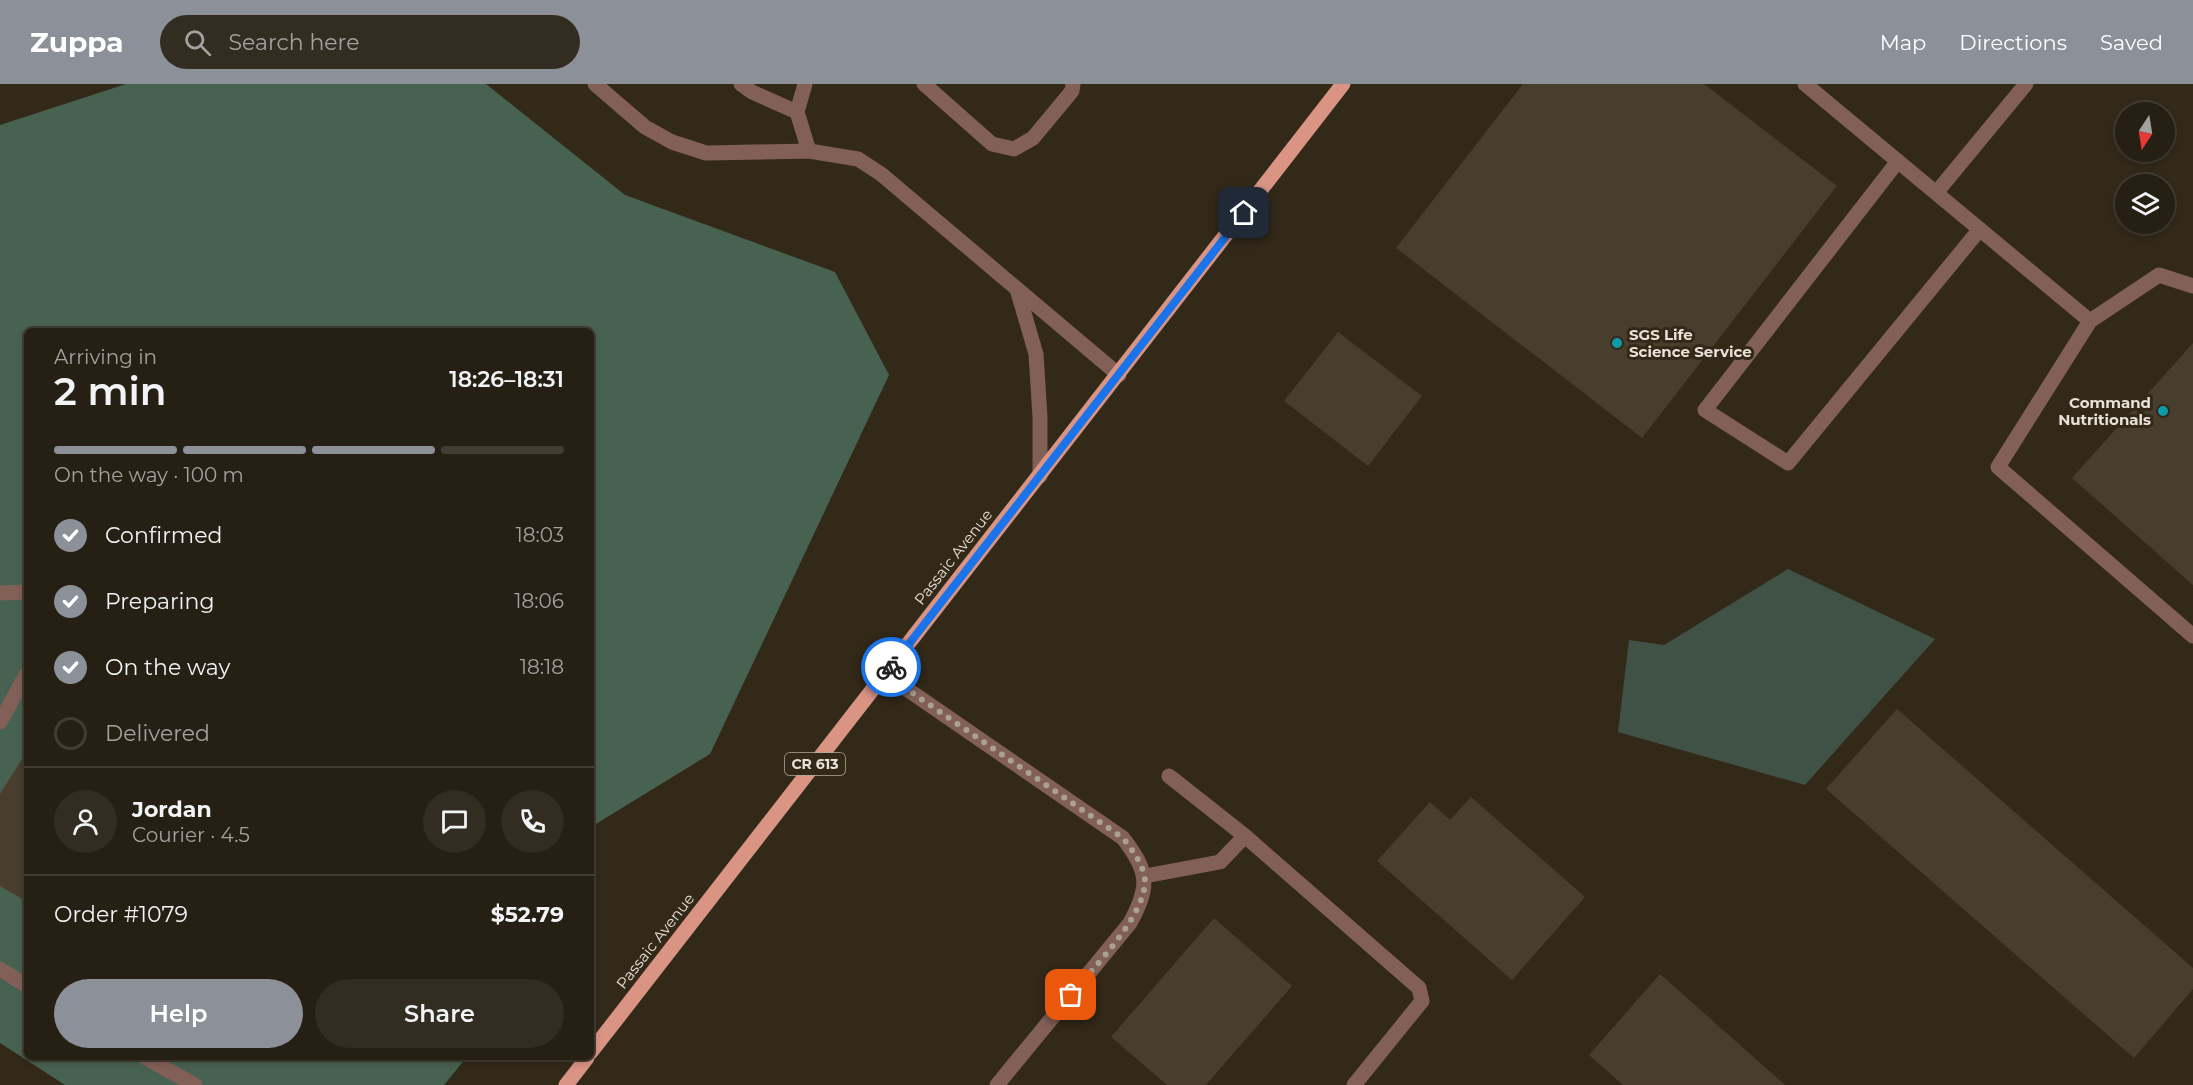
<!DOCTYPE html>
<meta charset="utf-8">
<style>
:root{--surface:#261f13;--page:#322c21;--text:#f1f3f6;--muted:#a4a2a0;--line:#423d33;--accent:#8c9099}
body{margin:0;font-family:Montserrat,sans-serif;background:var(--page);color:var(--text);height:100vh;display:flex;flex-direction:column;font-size:22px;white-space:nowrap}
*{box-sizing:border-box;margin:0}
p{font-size:20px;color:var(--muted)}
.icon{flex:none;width:33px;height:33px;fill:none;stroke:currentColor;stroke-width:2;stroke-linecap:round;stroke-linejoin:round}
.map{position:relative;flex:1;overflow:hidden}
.side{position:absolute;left:24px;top:244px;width:570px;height:732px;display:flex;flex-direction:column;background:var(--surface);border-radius:9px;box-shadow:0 3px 9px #0003,0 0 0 2px var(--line)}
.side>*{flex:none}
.needle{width:39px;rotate:192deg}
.fabs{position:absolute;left:2115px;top:18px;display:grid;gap:12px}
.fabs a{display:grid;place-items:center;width:60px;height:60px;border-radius:50%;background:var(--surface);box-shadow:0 3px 9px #0003,0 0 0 2px var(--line);font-size:30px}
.pin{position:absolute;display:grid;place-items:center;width:51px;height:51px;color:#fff;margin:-26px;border-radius:12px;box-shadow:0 3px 9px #0006}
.courier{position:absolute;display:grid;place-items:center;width:60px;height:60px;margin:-30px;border:4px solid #1a73e8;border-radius:50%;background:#fff;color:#222;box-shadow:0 2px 8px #0007}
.summary em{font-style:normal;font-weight:600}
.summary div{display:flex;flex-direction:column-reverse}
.summary{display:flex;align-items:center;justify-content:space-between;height:102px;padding:0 30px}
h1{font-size:39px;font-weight:600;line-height:45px}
.bar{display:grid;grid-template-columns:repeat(4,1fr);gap:9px 6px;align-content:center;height:72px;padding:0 30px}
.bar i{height:8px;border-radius:4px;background:var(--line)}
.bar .active{background:var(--accent)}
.bar p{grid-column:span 4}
.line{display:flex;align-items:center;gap:15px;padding:0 30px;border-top:2px solid var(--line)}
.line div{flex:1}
.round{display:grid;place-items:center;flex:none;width:63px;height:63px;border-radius:32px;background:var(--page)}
ol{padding:0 30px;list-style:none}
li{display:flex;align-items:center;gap:18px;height:66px}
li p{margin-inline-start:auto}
li .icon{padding:6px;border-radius:50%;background:var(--accent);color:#fff;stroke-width:4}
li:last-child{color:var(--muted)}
li i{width:33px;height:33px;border:3px solid var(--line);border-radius:50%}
.cta{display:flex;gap:12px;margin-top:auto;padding:12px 30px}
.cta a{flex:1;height:69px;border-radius:36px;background:var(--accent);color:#fff;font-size:24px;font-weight:600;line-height:69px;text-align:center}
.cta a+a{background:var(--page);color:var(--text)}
header{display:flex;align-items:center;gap:36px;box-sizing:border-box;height:84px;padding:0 30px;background:var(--accent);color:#fff}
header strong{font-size:28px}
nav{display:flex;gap:33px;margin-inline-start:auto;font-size:21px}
.search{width:420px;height:54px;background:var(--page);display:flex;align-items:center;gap:15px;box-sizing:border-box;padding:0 21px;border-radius:33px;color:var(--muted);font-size:22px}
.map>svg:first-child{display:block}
.green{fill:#405146}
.forest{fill:#486251}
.building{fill:#493e2e}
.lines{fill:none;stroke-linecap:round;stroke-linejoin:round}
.service{stroke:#826058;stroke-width:15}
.minor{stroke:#826058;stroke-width:15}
.primary{stroke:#d99484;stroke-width:15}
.done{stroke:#aaa196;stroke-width:6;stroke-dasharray:0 10.8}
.route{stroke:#1a73e8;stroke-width:8}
.culture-dot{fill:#0f9aa8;stroke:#332919;stroke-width:2}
.labels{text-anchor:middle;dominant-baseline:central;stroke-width:6;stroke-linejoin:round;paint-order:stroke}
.shield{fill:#332919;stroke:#b3aa9f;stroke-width:1.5}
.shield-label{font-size:14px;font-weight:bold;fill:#eae2d9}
.poi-label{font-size:15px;font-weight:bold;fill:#eae2d9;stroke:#332919;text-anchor:start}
.street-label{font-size:15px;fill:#eae2d9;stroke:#332919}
</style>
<header>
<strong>Zuppa</strong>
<div class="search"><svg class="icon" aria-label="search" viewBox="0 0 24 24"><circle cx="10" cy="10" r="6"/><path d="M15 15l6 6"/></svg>Search here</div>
<nav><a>Map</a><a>Directions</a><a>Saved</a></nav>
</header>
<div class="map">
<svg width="2193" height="1001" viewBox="0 0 2193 1001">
<rect width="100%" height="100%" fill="#332919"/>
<path class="green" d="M1788 485 1935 555 1805 701 1618 648 1629 556 1664 561Z"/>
<path class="forest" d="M126 0H486L625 111 835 188 889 291 710 670 591 743V248H27V974H466L444 1001H65L0 959V41Z"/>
<path class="building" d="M1523 0H1704L1837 102 1642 354 1396 164Z
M1338 248 1422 312 1368 382 1284 317Z
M2193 259V501L2072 394Z
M1897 625 2193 884V905L2134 974 1826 705Z
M25 670 27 672V818L0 802V710Z
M1471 713 1585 813 1512 896 1377 777 1430 718 1450 736Z
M1214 834 1292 902 1206 1001H1167L1111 953Z
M1660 890 1785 1001H1623L1589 971Z"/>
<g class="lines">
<path class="service" d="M595 0 645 43 672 58 706 69 809 67 858 75 881 90 1119 291
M741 0 752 8 797 28
M805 0 797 28 809 67
M924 0 992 60 1014 65 1033 54 1072 7 1073 0
M1805 0 2090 237 2159 191 2193 202
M1898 77 1705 326 1788 379 1980 145
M1936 109 2026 0
M1017 205 1036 270 1040 333V392
M2090 237 1998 383 2193 552
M0 509 27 508
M0 638 27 589
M1245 752 1419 904 1422 917 1354 1001
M1145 792 1220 778 1245 752 1169 692
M0 885 27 902
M146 974 195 1001"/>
<path class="minor" d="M885 590 1123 754C1149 788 1150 802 1130 839L997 1001"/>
<path class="primary" d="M591 968 1343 0
M566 1001 587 974"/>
</g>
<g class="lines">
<path class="done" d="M891 583 885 590 1123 754C1132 766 1140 776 1144 790 1153 825 1092 885 1071 911"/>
<path class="route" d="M891 583 1244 129"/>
</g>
<g class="culture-dot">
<circle cx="1617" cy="259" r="6"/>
<circle cx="2163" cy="327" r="6"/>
</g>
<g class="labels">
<rect class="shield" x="785" y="669" width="60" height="22" rx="4.5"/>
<g class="shield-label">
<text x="815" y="680">CR 613</text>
</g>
<g class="poi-label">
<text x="1629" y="250">SGS Life<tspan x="1629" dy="17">Science Service</tspan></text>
<text x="2151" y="318" text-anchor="end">Command<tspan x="2151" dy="17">Nutritionals</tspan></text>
</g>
<g class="street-label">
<text transform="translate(953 473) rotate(-52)">Passaic Avenue</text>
<text transform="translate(655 857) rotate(-52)">Passaic Avenue</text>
</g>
</g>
</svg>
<div class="fabs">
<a><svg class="needle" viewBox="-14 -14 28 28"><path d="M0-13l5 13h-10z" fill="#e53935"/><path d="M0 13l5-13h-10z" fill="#a4a2a0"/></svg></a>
<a><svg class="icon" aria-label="layers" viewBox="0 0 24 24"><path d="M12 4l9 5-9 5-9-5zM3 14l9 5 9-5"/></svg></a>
</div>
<div class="pin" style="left:1071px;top:911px;background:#ea580c"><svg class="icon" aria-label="bag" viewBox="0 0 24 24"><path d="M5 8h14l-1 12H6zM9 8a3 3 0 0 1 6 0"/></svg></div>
<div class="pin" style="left:1244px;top:129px;background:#1f2937"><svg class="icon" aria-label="home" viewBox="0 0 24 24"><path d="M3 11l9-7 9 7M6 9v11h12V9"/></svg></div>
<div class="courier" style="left:891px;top:583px"><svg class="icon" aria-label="bike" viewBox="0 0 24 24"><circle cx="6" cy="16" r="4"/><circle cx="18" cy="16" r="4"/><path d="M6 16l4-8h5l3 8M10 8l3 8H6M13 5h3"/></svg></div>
<section class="side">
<div class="summary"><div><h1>2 min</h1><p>Arriving in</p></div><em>18:26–18:31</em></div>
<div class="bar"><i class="active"></i><i class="active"></i><i class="active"></i><i></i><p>On the way · 100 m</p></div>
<ol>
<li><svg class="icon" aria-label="check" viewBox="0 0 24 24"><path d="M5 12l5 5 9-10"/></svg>Confirmed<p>18:03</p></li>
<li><svg class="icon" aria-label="check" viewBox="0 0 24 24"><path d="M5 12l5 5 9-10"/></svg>Preparing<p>18:06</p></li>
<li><svg class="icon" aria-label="check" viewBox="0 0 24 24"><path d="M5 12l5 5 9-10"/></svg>On the way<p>18:18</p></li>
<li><i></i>Delivered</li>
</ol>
<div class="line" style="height:108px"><a class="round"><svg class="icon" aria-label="person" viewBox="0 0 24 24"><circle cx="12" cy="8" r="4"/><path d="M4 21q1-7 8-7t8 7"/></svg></a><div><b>Jordan</b><p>Courier · 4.5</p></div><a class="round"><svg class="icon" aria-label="chat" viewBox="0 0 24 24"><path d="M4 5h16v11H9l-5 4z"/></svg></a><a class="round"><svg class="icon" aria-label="phone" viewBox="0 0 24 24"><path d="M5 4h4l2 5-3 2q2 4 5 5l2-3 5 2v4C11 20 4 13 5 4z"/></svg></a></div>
<div class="line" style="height:78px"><div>Order #1079</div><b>$52.79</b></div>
<div class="cta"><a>Help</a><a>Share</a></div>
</section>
</div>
